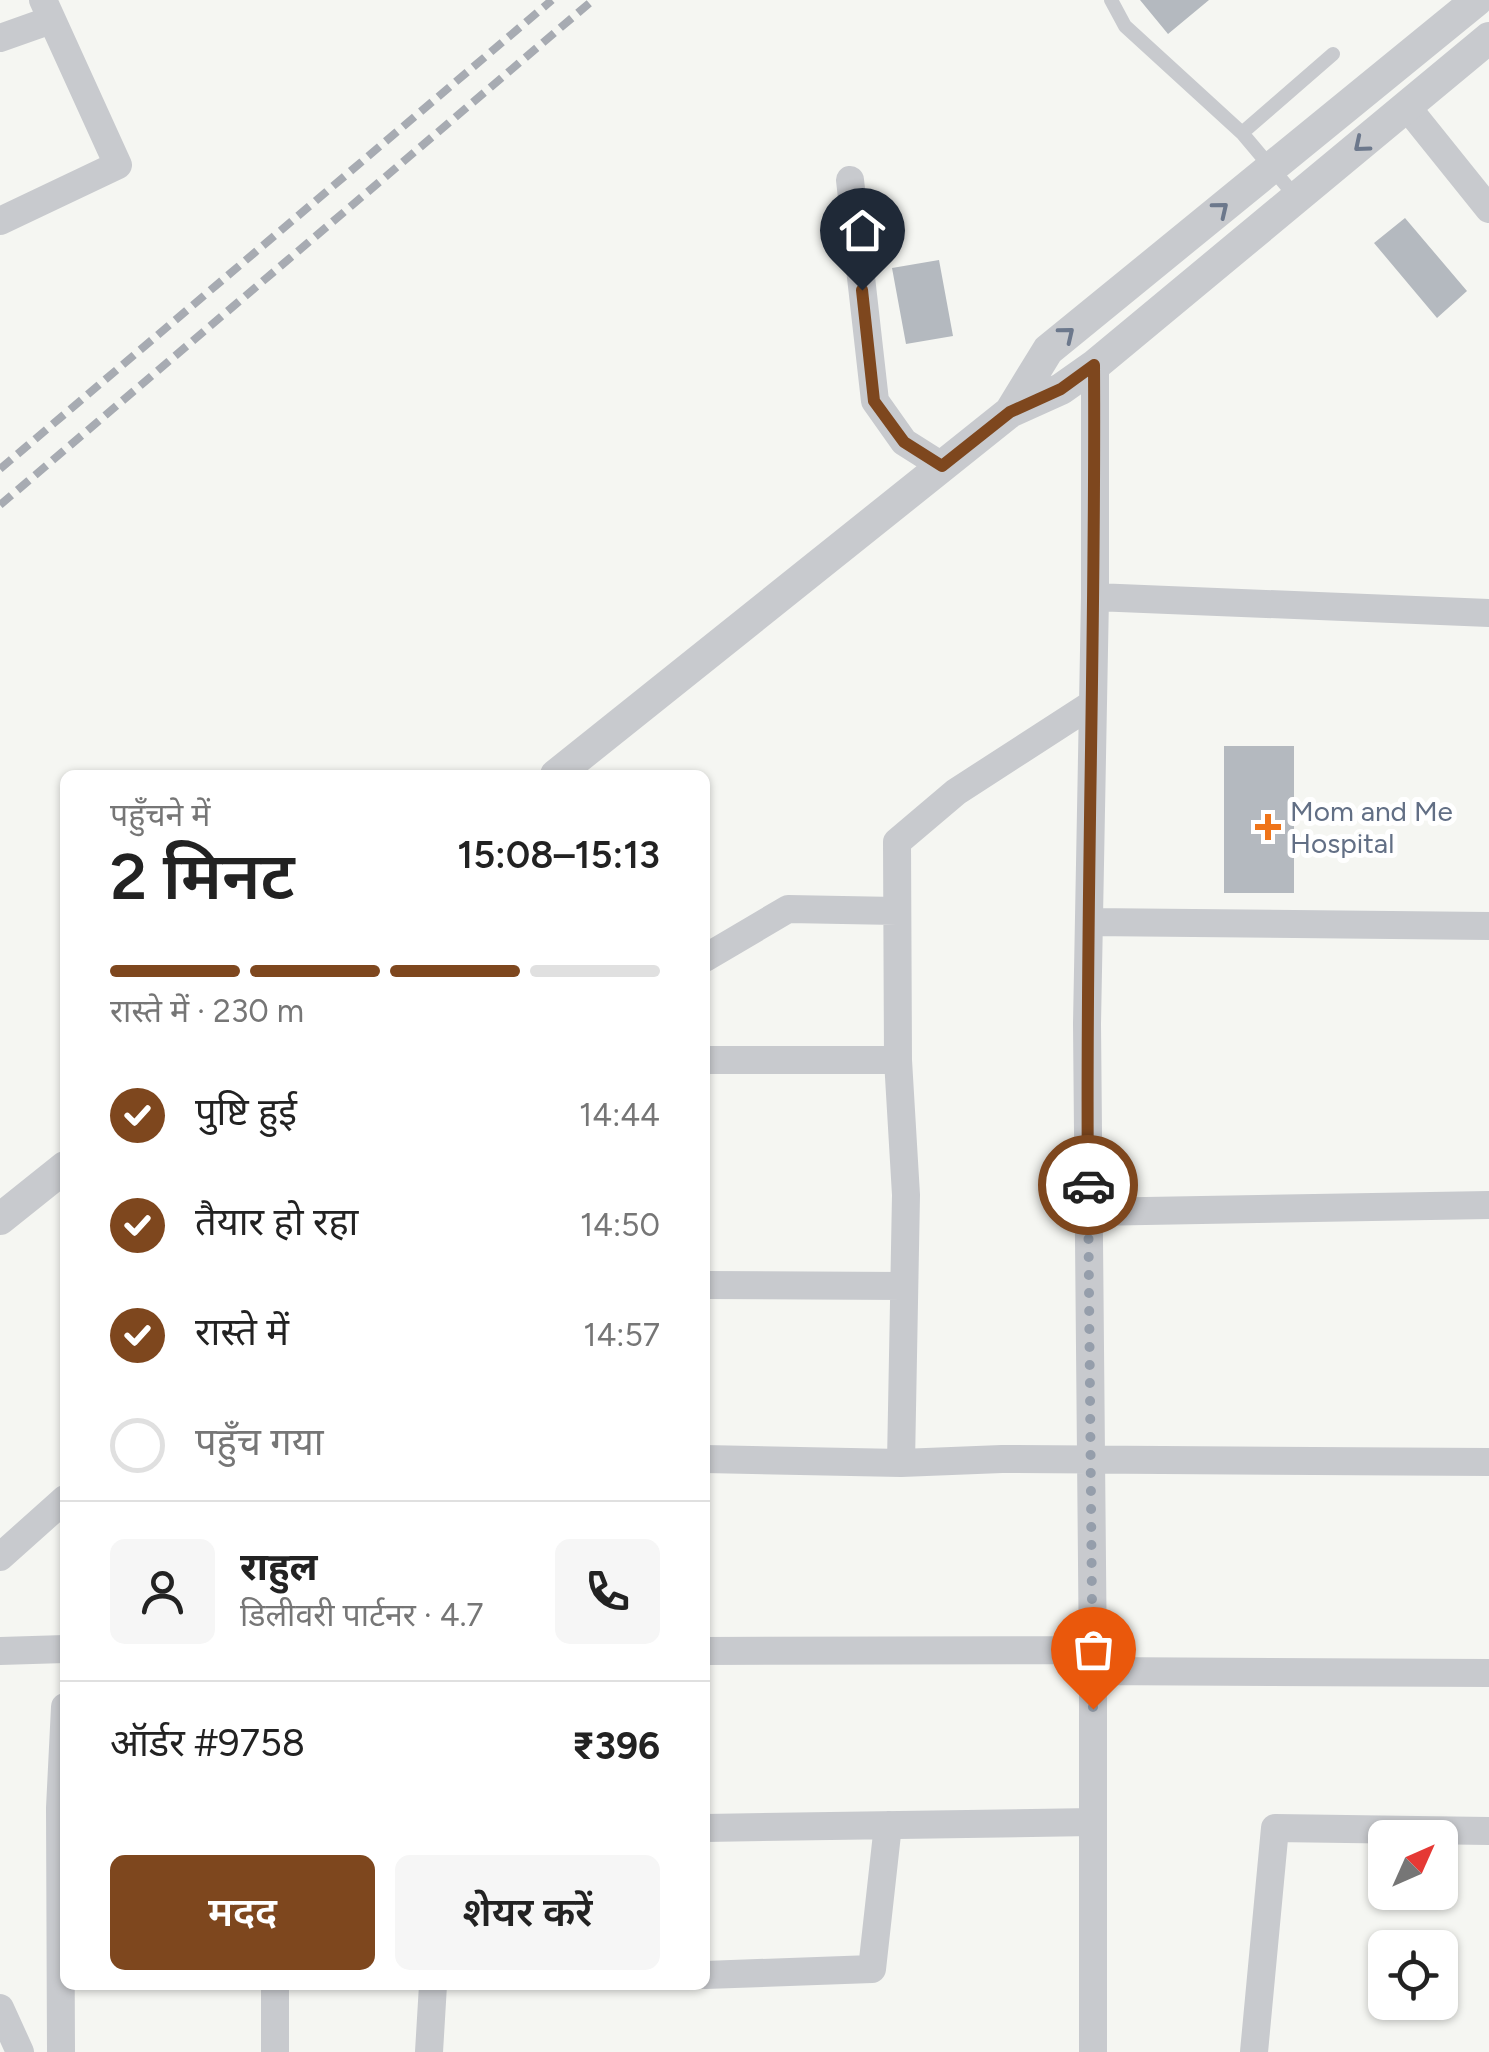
<!DOCTYPE html>
<html lang="hi">
<meta charset="utf-8">
<style>
:root{--surface:#fff;--page:#f6f6f6;--text:#222;--muted:#767676;--line:#e0e0e0;--accent:#7e471e}
body{margin:0;font-family:Figtree,"Noto Sans Devanagari",sans-serif;background:var(--page);color:var(--text);height:100vh;display:flex;flex-direction:column;font-size:38px;white-space:nowrap}
*{box-sizing:border-box;margin:0}
p{font-size:32px;color:var(--muted)}
.icon{flex:none;width:55px;height:55px;fill:none;stroke:currentColor;stroke-width:2;stroke-linecap:round;stroke-linejoin:round}
.map{position:relative;flex:1;overflow:hidden}
.drawer{position:absolute;left:60px;top:770px;width:650px;height:1220px;display:flex;flex-direction:column;background:var(--surface);border-radius:15px;box-shadow:0 2px 8px #0004}
.drawer>*{flex:none}
.needle{width:65px;rotate:45deg}
.buttons{position:absolute;left:1368px;top:1820px;display:grid;gap:20px}
.buttons a{display:grid;place-items:center;width:90px;height:90px;border-radius:15px;background:var(--surface);box-shadow:0 2px 8px #0004;font-size:50px}
.pin{position:absolute;display:grid;place-items:center;width:85px;height:85px;color:#fff;margin:-102px -42px;border-radius:50% 50% 50% 0;rotate:-45deg;box-shadow:0 0 10px #0007}
.pin .icon{rotate:45deg}
.courier{position:absolute;display:grid;place-items:center;width:100px;height:100px;margin:-50px;border:8px solid #7e471e;border-radius:50%;background:#fff;color:#222;box-shadow:0 2px 12px #0007}
.overview em{font-style:normal;font-weight:600}
.overview div{display:flex;flex-direction:column-reverse}
.overview{display:flex;align-items:center;justify-content:space-between;height:170px;padding:0 50px}
h1{font-size:65px;font-weight:600;line-height:75px}
.bar{display:grid;grid-template-columns:repeat(4,1fr);gap:15px 10px;align-content:center;height:120px;padding:0 50px}
.bar i{height:12px;border-radius:8px;background:var(--line)}
.bar .selected{background:var(--accent)}
.bar p{grid-column:span 4}
.line{display:flex;align-items:center;gap:25px;padding:0 50px;border-top:2px solid var(--line)}
.line div{flex:1}
.round{display:grid;place-items:center;flex:none;width:105px;height:105px;border-radius:15px;background:var(--page)}
ol{padding:0 50px;list-style:none}
li{display:flex;align-items:center;gap:30px;height:110px}
li p{margin-inline-start:auto}
li .icon{padding:10px;border-radius:50%;background:var(--accent);color:#fff;stroke-width:4}
li:last-child{color:var(--muted)}
li i{width:55px;height:55px;border:5px solid var(--line);border-radius:50%}
.action{display:flex;gap:20px;margin-top:auto;padding:20px 50px}
.action a{flex:1;height:115px;border-radius:15px;background:var(--accent);color:#fff;font-size:40px;font-weight:600;line-height:115px;text-align:center}
.action a+a{background:var(--page);color:var(--text)}
.map>svg:first-child{display:block}
.building{fill:#b4b9bf}
.lines{fill:none;stroke-linecap:round;stroke-linejoin:round}
.service{stroke:#c8cace;stroke-width:14}
.minor{stroke:#c8cace;stroke-width:28}
.tertiary{stroke:#c8cace;stroke-width:32}
.rail{stroke:#a7abb2;stroke-width:8;stroke-dasharray:15 8;stroke-linecap:butt}
.oneway{stroke:#6c788c}
.done{stroke:#959eab;stroke-width:10;stroke-dasharray:0 18}
.route{stroke:#7e471e;stroke-width:12}
.poi-dot{fill:#ef7419;stroke:#fff;stroke-width:4}
.labels{text-anchor:middle;dominant-baseline:central;stroke-width:10;stroke-linejoin:round;paint-order:stroke}
.poi-label{font-size:28px;fill:#626f85;stroke:#fff;text-anchor:start}
</style>
<div class="map">
<svg width="1489" height="2052" viewBox="0 0 1489 2052">
<rect width="100%" height="100%" fill="#f5f6f2"/>
<path class="building" d="M1140 0H1209L1168 34Z
M1405 218 1467 291 1437 318 1374 243Z
M939 260 953 336 906 344 892 268Z
M1224 746H1294V893H1224Z"/>
<g class="lines">
<path class="service" d="M1111 0 1125 26 1242 133 1333 54
M1242 133 1296 197"/>
<path class="minor" d="M0 38 51 20
M1407 107 1489 209
M850 180 875 401 904 442 942 466
M0 221 118 165 43 0
M1095 365V597L1087 1024 1093 1671 1489 1673
M1095 597 1489 613
M1089 922 1489 926
M705 958 788 909 897 911
M705 1060H898
M1089 1212 1489 1205
M705 1285 904 1286
M705 1459 901 1463 1002 1459 1489 1462
M901 1463 906 1195 898 1060 897 842 956 792 1092 704
M0 1557 65 1499
M0 1651 65 1649
M705 1651 1093 1650
M705 1828 1093 1822
M705 1975 872 1969 888 1825
M0 2008 20 2052
M61 2052 60 1808 65 1707
M275 2052V1985
M429 2052 433 1985
M1093 2052V1671
M1254 2052 1275 1828 1489 1831"/>
<path class="tertiary" d="M1010 412 1048 350 1477 0
M556 775 1010 412 1061 389 1095 365 1489 38
M0 1219 65 1167"/>
<path class="rail" d="M0 469 552 0
M0 505 593 0"/>
</g>
<defs><path id="oneway-chevron" d="M-2-3.5L2.5 0L-2 3.5" fill="none" stroke-width="1.6" stroke-linecap="round" stroke-linejoin="round" transform="scale(2.5)"/></defs>
<g class="oneway">
<use href="#oneway-chevron" transform="translate(1361 145) rotate(140)"/>
<use href="#oneway-chevron" transform="translate(1221 209) rotate(-39)"/>
<use href="#oneway-chevron" transform="translate(1067 334) rotate(-39)"/>
</g>
<g class="lines">
<path class="done" d="M1088 1185 1093 1709"/>
<path class="route" d="M862 290 874 401 904 442 942 466 1010 412 1061 389 1094 365C1096 639 1085 912 1088 1185"/>
</g>
<path class="poi-dot" d="M1263 812h10v10h10v10h-10v10h-10v-10h-10v-10h10z"/>
<g class="labels">
<g class="poi-label">
<text x="1290" y="811">Mom and Me<tspan x="1290" dy="32">Hospital</tspan></text>
</g>
</g>
</svg>
<div class="buttons">
<a><svg class="needle" viewBox="-14 -14 28 28"><path d="M0-13l5 13h-10z" fill="#e53935"/><path d="M0 13l5-13h-10z" fill="#767676"/></svg></a>
<a><svg class="icon" aria-label="locate" viewBox="0 0 24 24"><circle cx="12" cy="12" r="6"/><path d="M12 2v4M12 18v4M2 12h4M18 12h4"/></svg></a>
</div>
<div class="pin" style="left:1093px;top:1709px;background:#ea580c"><svg class="icon" aria-label="bag" viewBox="0 0 24 24"><path d="M5 8h14l-1 12H6zM9 8a3 3 0 0 1 6 0"/></svg></div>
<div class="pin" style="left:862px;top:290px;background:#1f2937"><svg class="icon" aria-label="home" viewBox="0 0 24 24"><path d="M3 11l9-7 9 7M6 9v11h12V9"/></svg></div>
<div class="courier" style="left:1088px;top:1185px"><svg class="icon" aria-label="car" viewBox="0 0 24 24"><path d="M5 17H2v-5l4-1 3-4h7l3 4 3 1v5h-3M9 17h6M6 11h13"/><circle cx="7" cy="17" r="2"/><circle cx="17" cy="17" r="2"/></svg></div>
<section class="drawer">
<div class="overview"><div><h1>2 मिनट</h1><p>पहुँचने में</p></div><em>15:08–15:13</em></div>
<div class="bar"><i class="selected"></i><i class="selected"></i><i class="selected"></i><i></i><p>रास्ते में · 230 m</p></div>
<ol>
<li><svg class="icon" aria-label="check" viewBox="0 0 24 24"><path d="M5 12l5 5 9-10"/></svg>पुष्टि हुई<p>14:44</p></li>
<li><svg class="icon" aria-label="check" viewBox="0 0 24 24"><path d="M5 12l5 5 9-10"/></svg>तैयार हो रहा<p>14:50</p></li>
<li><svg class="icon" aria-label="check" viewBox="0 0 24 24"><path d="M5 12l5 5 9-10"/></svg>रास्ते में<p>14:57</p></li>
<li><i></i>पहुँच गया</li>
</ol>
<div class="line" style="height:180px"><a class="round"><svg class="icon" aria-label="person" viewBox="0 0 24 24"><circle cx="12" cy="8" r="4"/><path d="M4 21q1-7 8-7t8 7"/></svg></a><div><b>राहुल</b><p>डिलीवरी पार्टनर · 4.7</p></div><a class="round"><svg class="icon" aria-label="phone" viewBox="0 0 24 24"><path d="M5 4h4l2 5-3 2q2 4 5 5l2-3 5 2v4C11 20 4 13 5 4z"/></svg></a></div>
<div class="line" style="height:130px"><div>ऑर्डर #9758</div><b>₹396</b></div>
<div class="action"><a>मदद</a><a>शेयर करें</a></div>
</section>
</div>
